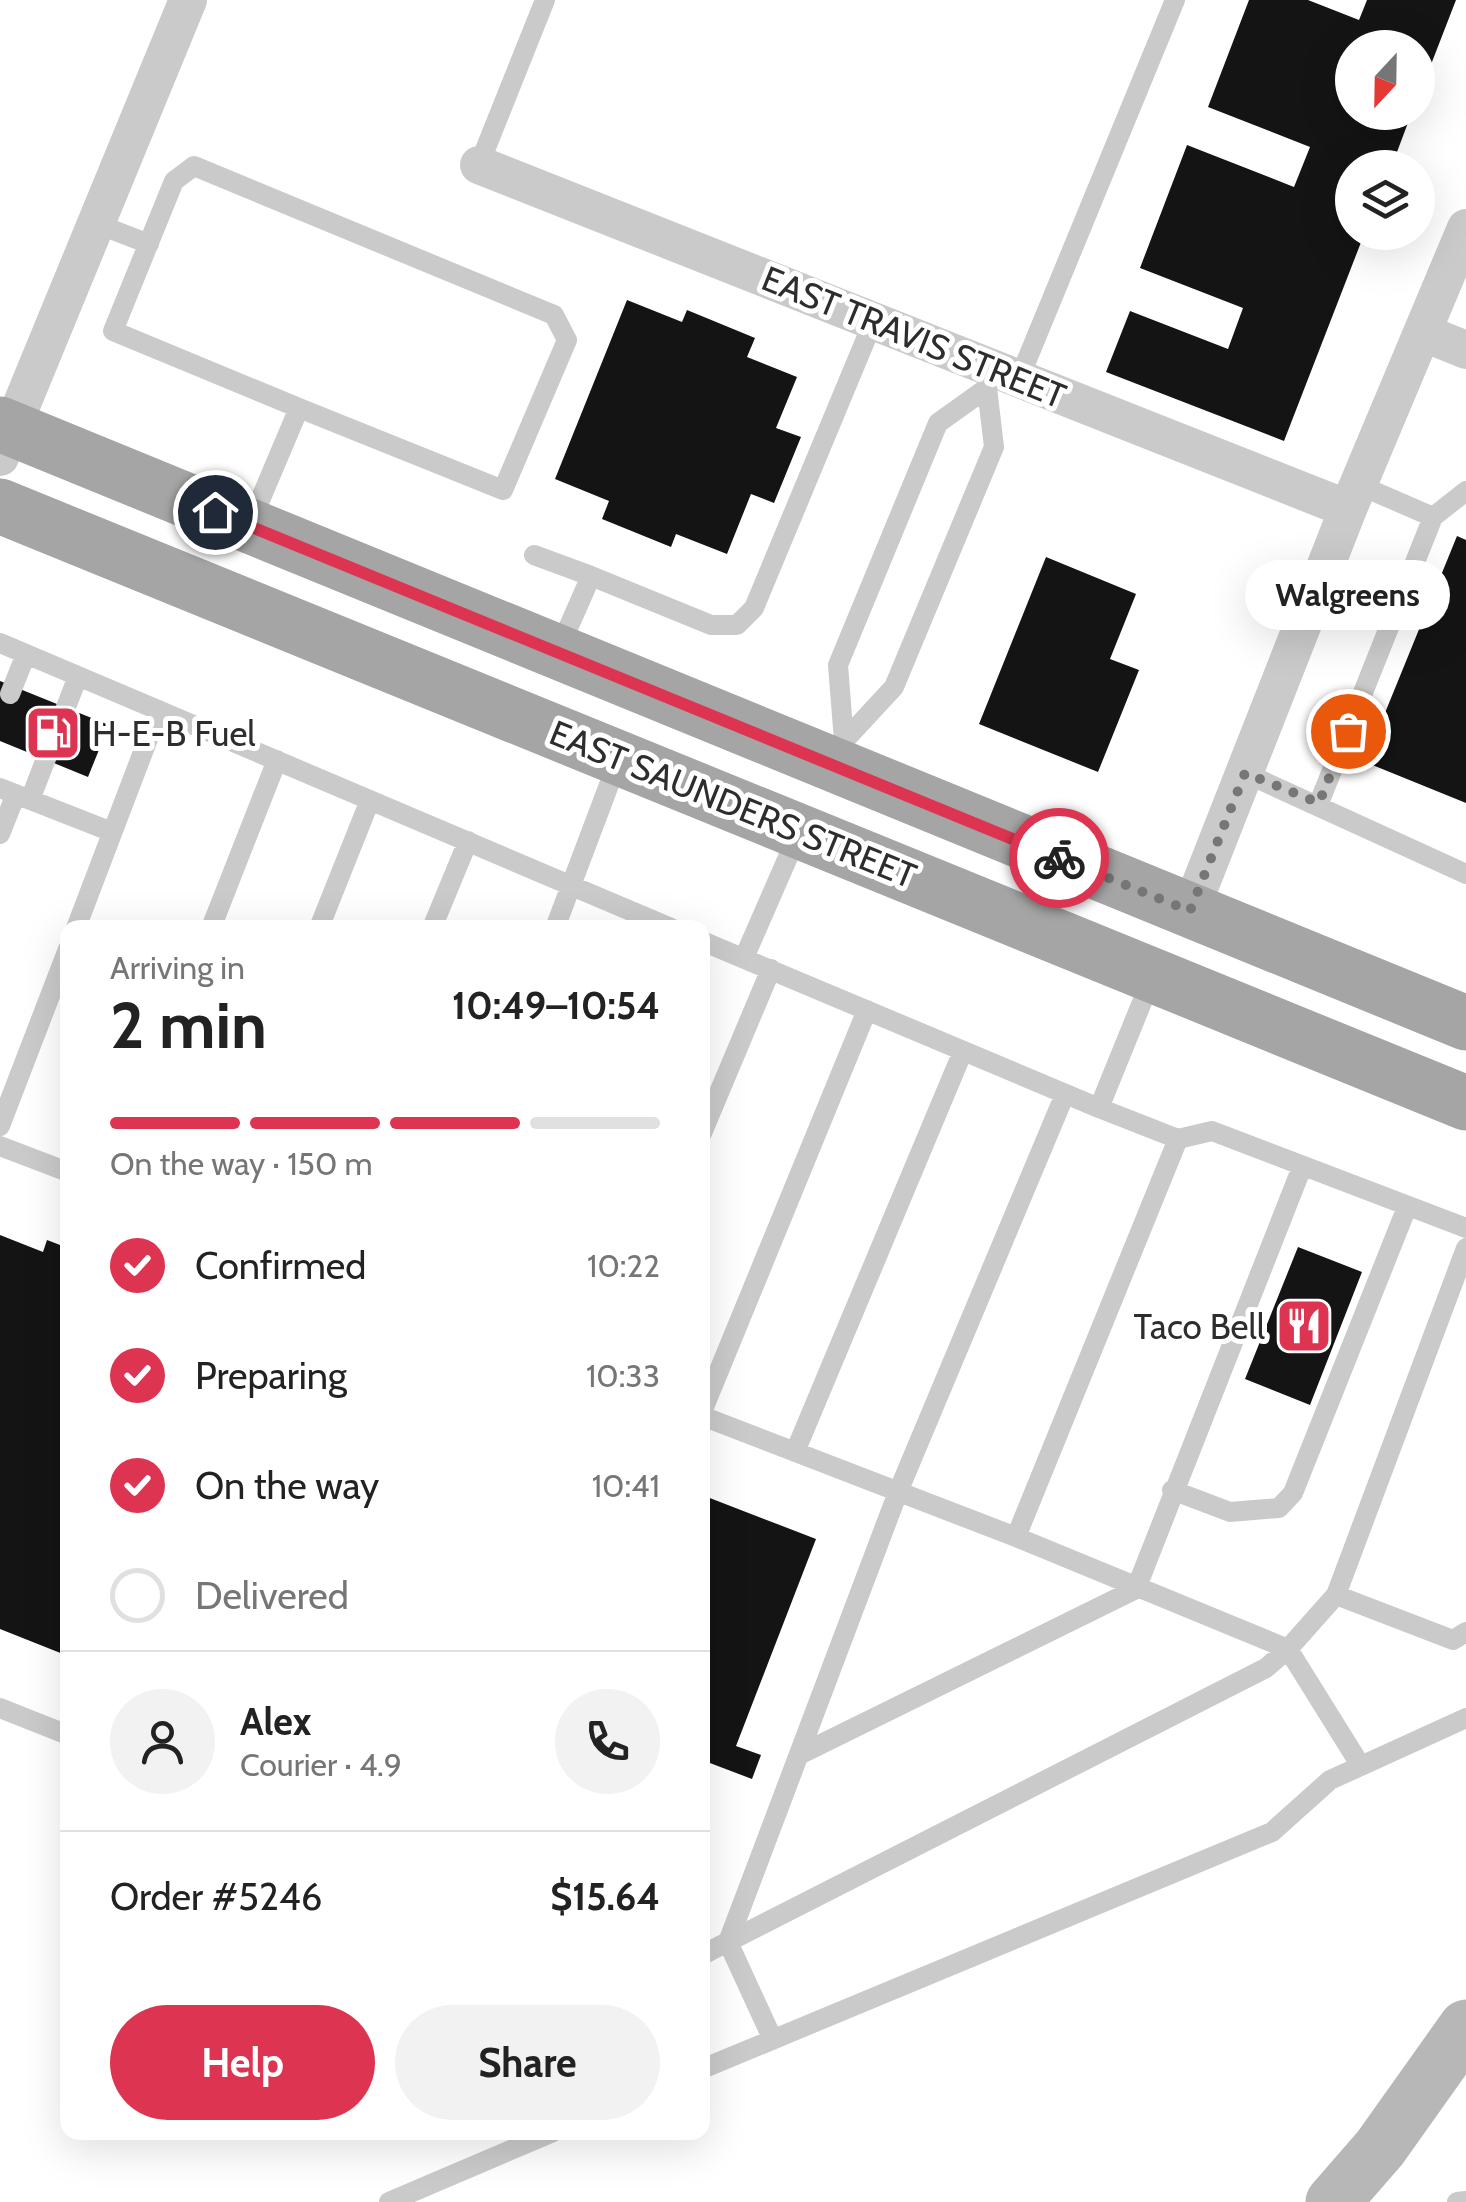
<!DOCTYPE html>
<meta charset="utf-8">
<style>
:root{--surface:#fff;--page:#f2f2f2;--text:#222;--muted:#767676;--line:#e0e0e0;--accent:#dd3551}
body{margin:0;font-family:Cabin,sans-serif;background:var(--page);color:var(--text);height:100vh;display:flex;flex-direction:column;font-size:38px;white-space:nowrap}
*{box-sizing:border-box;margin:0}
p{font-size:32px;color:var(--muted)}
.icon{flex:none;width:55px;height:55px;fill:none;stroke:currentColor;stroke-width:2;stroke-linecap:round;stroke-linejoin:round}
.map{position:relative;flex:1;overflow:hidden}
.sheet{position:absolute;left:60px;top:920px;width:650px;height:1220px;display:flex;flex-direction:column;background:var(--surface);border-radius:20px;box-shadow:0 10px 40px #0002}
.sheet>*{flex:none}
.needle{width:65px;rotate:202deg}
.controls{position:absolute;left:1335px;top:30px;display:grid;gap:20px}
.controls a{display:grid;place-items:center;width:100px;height:100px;border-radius:50%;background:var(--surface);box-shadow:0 10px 40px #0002;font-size:50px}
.pin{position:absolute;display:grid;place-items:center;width:85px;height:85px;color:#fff;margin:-42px;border:5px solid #fff;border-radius:50%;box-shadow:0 2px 10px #0007}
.courier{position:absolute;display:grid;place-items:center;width:100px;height:100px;margin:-50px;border:8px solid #dd3551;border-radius:50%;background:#fff;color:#222;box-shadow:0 2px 12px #0007}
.bubble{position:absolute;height:70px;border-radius:35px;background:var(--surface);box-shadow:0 10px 40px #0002;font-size:32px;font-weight:800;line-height:70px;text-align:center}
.headline em{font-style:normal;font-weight:800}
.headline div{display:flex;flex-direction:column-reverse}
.headline{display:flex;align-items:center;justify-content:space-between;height:170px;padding:0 50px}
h1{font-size:65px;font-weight:800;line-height:75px}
.bar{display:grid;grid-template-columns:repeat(4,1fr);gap:15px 10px;align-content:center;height:120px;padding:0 50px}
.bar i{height:12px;border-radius:8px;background:var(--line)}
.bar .active{background:var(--accent)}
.bar p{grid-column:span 4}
.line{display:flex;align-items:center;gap:25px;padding:0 50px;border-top:2px solid var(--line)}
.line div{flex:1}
.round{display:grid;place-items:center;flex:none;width:105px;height:105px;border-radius:52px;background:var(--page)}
ol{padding:0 50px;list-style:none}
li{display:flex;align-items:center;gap:30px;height:110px}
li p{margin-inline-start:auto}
li .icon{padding:10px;border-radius:50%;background:var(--accent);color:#fff;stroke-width:4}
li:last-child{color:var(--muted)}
li i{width:55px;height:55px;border:5px solid var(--line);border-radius:50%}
.button{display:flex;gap:20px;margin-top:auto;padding:20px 50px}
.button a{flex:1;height:115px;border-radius:60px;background:var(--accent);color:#fff;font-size:40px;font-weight:800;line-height:115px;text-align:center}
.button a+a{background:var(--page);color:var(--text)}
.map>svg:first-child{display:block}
.building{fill:#141414}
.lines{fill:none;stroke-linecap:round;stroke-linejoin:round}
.service{stroke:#cacaca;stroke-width:20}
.minor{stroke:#cacaca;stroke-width:38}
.secondary{stroke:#b7b7b7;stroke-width:55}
.primary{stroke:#a5a5a5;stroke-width:55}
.done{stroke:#767676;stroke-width:10;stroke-dasharray:0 18}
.route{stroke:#dd3551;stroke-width:12}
.labels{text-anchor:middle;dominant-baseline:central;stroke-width:10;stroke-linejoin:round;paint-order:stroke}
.street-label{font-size:35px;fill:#2d2d2d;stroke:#fff}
.poi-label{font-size:35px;fill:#2d2d2d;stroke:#fff;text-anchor:start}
</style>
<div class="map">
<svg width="1466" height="2202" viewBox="0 0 1466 2202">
<rect width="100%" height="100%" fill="#fff"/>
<path class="building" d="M1249 0H1308L1359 20 1367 0H1456L1418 98V48H1352V112H1412L1391 168H1352V232H1365L1284 441 1106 372 1130 311 1228 349 1243 308 1140 268 1187 145 1294 187 1310 147 1208 107Z
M627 300 682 322 687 310 755 338 747 357 797 377 776 428 801 437 774 503 751 494 727 554 676 534 671 547 602 519 609 501 555 479Z
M1457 536 1466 540V803L1365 762Z
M1046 557 1136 594 1110 659 1139 670 1098 772 979 724Z
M0 681 109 725 88 777 0 741Z
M0 1235 43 1252 47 1240 68 1248V1656L0 1629Z
M1298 1247 1362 1272 1310 1405 1245 1379Z
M702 1495 816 1539 736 1746 761 1755 752 1779 702 1760Z"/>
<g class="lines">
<path class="service" d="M479 165 545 0
M95 223 149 244
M1019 379 1175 0
M987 388 938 423 838 665 844 741 894 687 994 447 987 388 995 369
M1359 485 1433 517 1466 491
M250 524 299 408 503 490 567 340 554 315 194 166 174 181 113 331 299 408
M534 555 591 576 558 651
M591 576 711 625H737L754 608 873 322
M0 643 671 928
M10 694 26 654
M63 715 78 676
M1245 773 1466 874
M0 788 112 832
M30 800 47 756
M1319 803 1433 517
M0 834 16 794
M76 928 159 710
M211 928 277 760
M319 928 370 800
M432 928 468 841
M555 928 618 761
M702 941 1099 1108
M744 958 799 832
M0 1126 68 949
M702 1133 771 969
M1178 1139 1212 1131 1466 1228
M0 1146 68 1172
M702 1412 867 1010
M702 1416 1016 1537
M795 1452 963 1051
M1172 1490 1230 1512 1279 1508 1293 1493 1407 1207
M1336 1595 1453 1640 1466 1632
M0 1708 68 1735
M801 1754 1136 1589 1302 1167
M1359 1763 1288 1649 1336 1595 1466 1248
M702 1955 1266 1668 1288 1649 1016 1537 1178 1139 1099 1108 1151 980
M773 2040 728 1942 898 1492 1065 1094
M702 2069 1272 1832 1330 1780 1466 1718
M389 2202 553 2132
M1457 2202 1466 2201"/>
<path class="minor" d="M479 165 1348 509
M1424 333 1466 350
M0 457 188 0
M1190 911 1348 509 1466 228"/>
<path class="secondary" d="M1333 2202 1380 2148 1466 2027"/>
<path class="primary" d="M0 424 1466 1023
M0 506 1466 1103"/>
</g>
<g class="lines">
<path class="done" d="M1059 858 1190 911 1245 773 1319 803 1348 731"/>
<path class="route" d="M215 512 1059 858"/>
</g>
<defs>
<g id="fuel-square" transform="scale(2.875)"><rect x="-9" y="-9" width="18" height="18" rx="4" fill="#dd3551" stroke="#fff"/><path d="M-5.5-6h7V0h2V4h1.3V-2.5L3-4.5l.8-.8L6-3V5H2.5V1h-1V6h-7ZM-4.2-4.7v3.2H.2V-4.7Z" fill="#fff"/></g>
<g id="restaurant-square" transform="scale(2.875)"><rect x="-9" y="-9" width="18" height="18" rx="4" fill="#dd3551" stroke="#fff"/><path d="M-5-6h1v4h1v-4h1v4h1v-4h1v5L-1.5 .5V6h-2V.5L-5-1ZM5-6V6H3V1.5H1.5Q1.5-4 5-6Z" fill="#fff"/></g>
</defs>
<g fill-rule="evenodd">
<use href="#fuel-square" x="53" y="733"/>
<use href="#restaurant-square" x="1304" y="1326"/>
</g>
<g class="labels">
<g class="street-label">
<text transform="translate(914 337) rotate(22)">EAST TRAVIS STREET</text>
<text transform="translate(733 804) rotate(22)">EAST SAUNDERS STREET</text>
</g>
<g class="poi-label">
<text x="92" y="733">H-E-B Fuel</text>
<text x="1265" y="1326" text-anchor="end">Taco Bell</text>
</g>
</g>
</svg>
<div class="controls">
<a><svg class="needle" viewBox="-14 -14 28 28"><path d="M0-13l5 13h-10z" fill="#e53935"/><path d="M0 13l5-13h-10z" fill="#767676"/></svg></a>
<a><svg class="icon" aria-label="layers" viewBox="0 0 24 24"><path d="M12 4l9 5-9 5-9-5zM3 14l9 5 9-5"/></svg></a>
</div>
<div class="pin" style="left:1348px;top:731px;background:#ea580c"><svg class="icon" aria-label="bag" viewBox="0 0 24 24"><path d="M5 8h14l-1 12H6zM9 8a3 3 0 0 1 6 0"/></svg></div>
<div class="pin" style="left:215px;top:512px;background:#1f2937"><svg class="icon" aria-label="home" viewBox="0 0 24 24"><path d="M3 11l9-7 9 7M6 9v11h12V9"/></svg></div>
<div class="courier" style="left:1059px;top:858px"><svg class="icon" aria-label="bike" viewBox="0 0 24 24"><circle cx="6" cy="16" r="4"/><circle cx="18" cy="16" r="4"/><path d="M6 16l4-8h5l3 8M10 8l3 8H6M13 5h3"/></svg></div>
<div class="bubble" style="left:1245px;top:560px;width:205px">Walgreens</div>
<section class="sheet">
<div class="headline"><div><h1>2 min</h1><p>Arriving in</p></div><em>10:49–10:54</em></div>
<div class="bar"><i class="active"></i><i class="active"></i><i class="active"></i><i></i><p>On the way · 150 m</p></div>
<ol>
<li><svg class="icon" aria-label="check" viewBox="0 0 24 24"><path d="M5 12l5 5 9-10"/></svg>Confirmed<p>10:22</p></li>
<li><svg class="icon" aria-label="check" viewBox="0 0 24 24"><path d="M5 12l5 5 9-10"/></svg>Preparing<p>10:33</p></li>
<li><svg class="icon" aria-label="check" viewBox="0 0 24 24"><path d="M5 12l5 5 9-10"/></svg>On the way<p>10:41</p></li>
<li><i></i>Delivered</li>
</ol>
<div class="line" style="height:180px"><a class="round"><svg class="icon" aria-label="person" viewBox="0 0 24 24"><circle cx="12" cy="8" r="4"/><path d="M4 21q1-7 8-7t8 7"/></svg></a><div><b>Alex</b><p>Courier · 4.9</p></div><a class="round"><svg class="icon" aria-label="phone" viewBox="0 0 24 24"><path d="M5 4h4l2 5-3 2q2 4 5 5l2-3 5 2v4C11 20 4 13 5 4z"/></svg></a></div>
<div class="line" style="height:130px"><div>Order #5246</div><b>$15.64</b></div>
<div class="button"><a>Help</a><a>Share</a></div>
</section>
</div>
